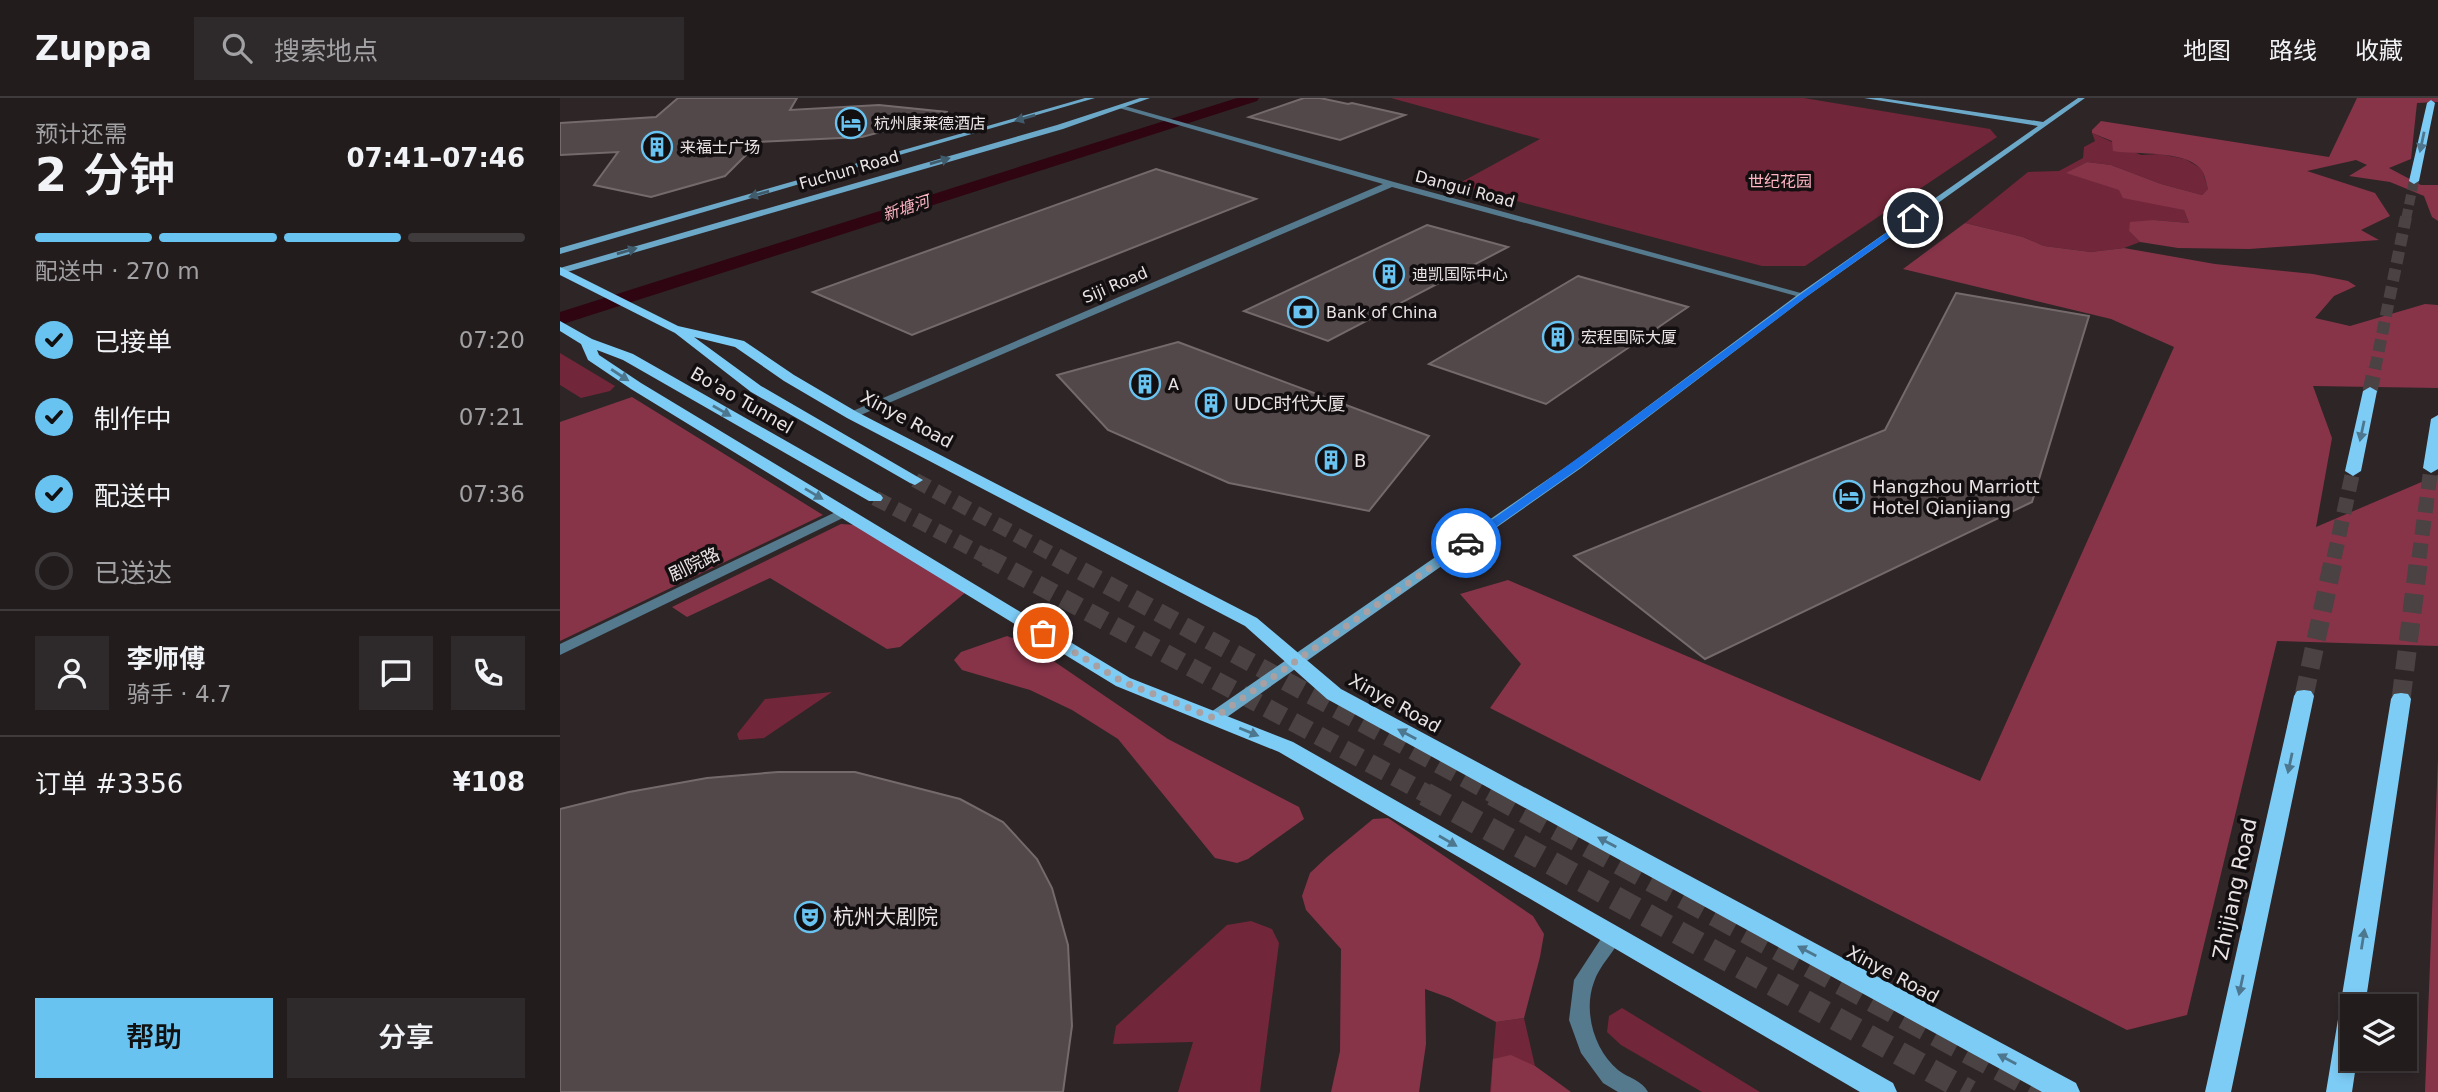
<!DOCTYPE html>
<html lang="zh">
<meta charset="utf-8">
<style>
:root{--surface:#221c1d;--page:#2e292a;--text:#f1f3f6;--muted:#a2a1a4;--line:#3f3a3b;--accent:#69c3f1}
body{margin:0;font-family:"DejaVu Sans","Noto Sans SC",sans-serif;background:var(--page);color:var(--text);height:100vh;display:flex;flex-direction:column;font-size:26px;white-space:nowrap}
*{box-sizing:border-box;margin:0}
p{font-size:23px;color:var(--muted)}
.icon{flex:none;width:38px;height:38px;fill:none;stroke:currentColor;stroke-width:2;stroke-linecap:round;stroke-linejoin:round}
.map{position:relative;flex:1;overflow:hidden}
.details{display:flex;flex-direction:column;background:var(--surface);width:560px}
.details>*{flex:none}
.controls{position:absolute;left:1780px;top:896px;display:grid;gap:14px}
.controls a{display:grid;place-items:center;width:77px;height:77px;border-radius:0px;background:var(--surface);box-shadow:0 4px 10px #0003,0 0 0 2px var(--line);font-size:35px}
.pin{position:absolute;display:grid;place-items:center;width:60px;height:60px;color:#fff;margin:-30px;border:4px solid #fff;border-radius:50%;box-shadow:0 2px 7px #0007}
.courier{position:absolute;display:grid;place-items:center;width:70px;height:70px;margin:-35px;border:5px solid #1a73e8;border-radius:50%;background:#fff;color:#222;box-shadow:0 2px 9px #0007}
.summary em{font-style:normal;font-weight:600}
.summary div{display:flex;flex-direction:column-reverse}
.summary{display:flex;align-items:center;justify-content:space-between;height:119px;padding:0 35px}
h1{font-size:46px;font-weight:600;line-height:52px}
.bar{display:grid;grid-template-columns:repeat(4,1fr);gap:10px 7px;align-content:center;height:84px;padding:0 35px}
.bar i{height:9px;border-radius:5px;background:var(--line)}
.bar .active{background:var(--accent)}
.bar p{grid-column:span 4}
.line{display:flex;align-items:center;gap:18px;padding:0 35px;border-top:2px solid var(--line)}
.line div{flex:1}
.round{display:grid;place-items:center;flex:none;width:74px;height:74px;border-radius:0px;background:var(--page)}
ol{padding:0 35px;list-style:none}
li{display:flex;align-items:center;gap:21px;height:77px}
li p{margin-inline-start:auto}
li .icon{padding:7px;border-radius:50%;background:var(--accent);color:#111;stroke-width:4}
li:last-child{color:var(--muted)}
li i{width:38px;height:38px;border:4px solid var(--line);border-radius:50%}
.button{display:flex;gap:14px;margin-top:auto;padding:14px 35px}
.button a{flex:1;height:80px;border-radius:0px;background:var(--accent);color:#111;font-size:28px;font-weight:600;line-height:80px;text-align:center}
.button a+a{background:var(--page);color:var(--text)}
header{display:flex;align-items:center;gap:42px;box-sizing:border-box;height:98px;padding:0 35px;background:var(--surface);border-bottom:2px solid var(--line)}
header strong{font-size:33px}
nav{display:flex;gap:38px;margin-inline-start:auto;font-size:24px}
.search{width:490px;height:63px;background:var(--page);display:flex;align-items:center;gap:18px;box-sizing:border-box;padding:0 24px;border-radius:0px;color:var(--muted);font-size:26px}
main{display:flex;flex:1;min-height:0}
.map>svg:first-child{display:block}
.green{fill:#72263a}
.forest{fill:#873449}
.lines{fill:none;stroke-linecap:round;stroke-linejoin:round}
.canal{fill:#2f0512;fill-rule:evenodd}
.building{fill:#524849;stroke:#756a6b;stroke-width:2}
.primary-tunnel-far4{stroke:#4a4243;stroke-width:10;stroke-dasharray:10 4.5;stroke-linecap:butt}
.primary-tunnel-far3{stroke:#4a4243;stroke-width:12;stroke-dasharray:12 6;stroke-linecap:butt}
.primary-tunnel-far2{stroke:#4a4243;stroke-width:15;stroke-dasharray:15 8;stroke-linecap:butt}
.primary-tunnel-far1{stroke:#4a4243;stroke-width:19;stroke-dasharray:19 10;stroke-linecap:butt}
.primary-tunnel{stroke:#4a4243;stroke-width:24;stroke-dasharray:24 12;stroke-linecap:butt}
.street{fill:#557a8e;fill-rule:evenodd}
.secondary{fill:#6ca8c8;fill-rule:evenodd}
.primary{fill:#7dccf6;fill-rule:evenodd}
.oneway{fill:#405c6c}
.oneway2{fill:#4d778e}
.route{fill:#1a73e8}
.done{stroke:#a8a0a2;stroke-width:7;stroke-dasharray:0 12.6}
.labels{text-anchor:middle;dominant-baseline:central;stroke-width:7;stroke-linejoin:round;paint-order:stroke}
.far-poi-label{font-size:16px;fill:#eae3e4;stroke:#130f10;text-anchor:start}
.far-street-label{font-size:16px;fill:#eae3e4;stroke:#130f10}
.far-park-label{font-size:16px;fill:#feb4c1;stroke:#130f10}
.far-water-label{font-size:16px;font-style:italic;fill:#fcb3c0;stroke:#130f10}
.street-label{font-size:18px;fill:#eae3e4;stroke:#130f10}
.poi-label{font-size:18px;fill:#eae3e4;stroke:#130f10;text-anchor:start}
.near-street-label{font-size:21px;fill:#eae3e4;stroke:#130f10}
.near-poi-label{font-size:21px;fill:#eae3e4;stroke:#130f10;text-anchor:start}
</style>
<header>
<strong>Zuppa</strong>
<div class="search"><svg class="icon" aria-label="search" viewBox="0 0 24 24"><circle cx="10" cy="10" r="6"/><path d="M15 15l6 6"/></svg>搜索地点</div>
<nav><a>地图</a><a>路线</a><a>收藏</a></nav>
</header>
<main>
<section class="details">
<div class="summary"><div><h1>2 分钟</h1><p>预计还需</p></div><em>07:41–07:46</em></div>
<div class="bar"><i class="active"></i><i class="active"></i><i class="active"></i><i></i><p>配送中 · 270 m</p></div>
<ol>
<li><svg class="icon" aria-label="check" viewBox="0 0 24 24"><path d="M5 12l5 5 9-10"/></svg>已接单<p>07:20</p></li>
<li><svg class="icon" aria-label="check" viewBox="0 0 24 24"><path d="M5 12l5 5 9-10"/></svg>制作中<p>07:21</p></li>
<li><svg class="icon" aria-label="check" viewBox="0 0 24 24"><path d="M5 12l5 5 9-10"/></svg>配送中<p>07:36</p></li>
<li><i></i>已送达</li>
</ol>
<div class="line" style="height:126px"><a class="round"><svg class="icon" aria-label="person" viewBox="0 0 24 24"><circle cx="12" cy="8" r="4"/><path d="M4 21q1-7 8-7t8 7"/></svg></a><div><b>李师傅</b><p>骑手 · 4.7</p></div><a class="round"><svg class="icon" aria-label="chat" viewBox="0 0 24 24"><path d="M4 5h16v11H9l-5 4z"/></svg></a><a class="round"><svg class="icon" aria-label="phone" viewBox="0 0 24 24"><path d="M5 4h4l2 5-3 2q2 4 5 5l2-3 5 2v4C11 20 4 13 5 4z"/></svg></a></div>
<div class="line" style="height:91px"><div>订单 #3356</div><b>¥108</b></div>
<div class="button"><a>帮助</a><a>分享</a></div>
</section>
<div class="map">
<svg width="1878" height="994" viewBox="0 0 1878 994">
<rect width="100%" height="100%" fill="#2e2527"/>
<path class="green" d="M831 0H1244L1430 31 1437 39 1245 168H1202L896 87 980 41Z
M1532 35 1581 57 1600 56 1625 61 1642 71 1648 91 1642 97 1601 86 1551 67 1527 64 1507 75 1624 112 1629 125 1594 122 1569 133 1580 144 1564 150 1531 154 1484 148 1463 139 1405 125 1468 74 1499 73 1523 60 1524 49 1535 43Z
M0 255 55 288 50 293 21 300 0 287Z
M272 594 204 640 179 642 177 636 205 601Z
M691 823 712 831 719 845 700 994H618L633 944 553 946 556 928 667 827Z
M1062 910 1200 994H1142L1061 947 1047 934 1049 918Z
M964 920 975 968 1010 994H930L936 924Z"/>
<path class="forest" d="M1797 0H1878V4L1857 5 1851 61 1829 70 1861 87H1878V123L1872 119 1864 98 1830 84 1789 78 1807 67 1796 62 1747 73 1815 95 1830 118 1801 132 1819 142 1689 151 1618 150 1580 144 1569 133 1570 124 1594 122 1629 125 1624 112 1563 100 1559 92 1506 75 1527 64 1551 67 1601 86 1642 97 1648 91C1646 85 1645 75 1640 70 1622 52 1578 57 1553 53L1552 43 1532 35V32L1541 23 1769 59Z
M1405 125 1463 139 1484 148 1531 154 1564 150 1655 166 1753 176 1788 183 1796 188 1774 198 1755 220 1790 228 1865 206 1878 207V290L1753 288 1772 340 1756 429 1878 377V548L1717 543 1627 917 1567 932 930 610 961 566 900 496 948 482 1420 683 1614 249 1551 221 1343 171Z
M72 299 263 417 0 543V324Z
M281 426 295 427 406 494 340 549 327 551 210 480 127 519 112 509Z
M447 538 470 547 608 641 739 709 744 721 688 761 677 765 655 760 558 641 512 612 470 592 402 572 394 562 401 554Z
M1878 660V994H1865Z
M828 720 973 818 984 836 980 859 964 920 936 924 890 900 865 891 866 946 859 994H771L780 953 781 851 746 812 742 798 750 775 767 759 813 721Z
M951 957 975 968 1011 994H931L933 961Z"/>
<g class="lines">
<path class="canal" d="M677 0H699L697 3 0 227V214Z"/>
</g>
<path class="building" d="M118 0H237L230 12 319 7 387 14V16L302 39 199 44 165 78 91 99 34 87 58 54 0 57V25L96 19Z
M744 0H760L788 6 792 5 845 17 780 42 689 19Z
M596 71 696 101 352 237 253 194Z
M867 127 948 149 768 243 684 213Z
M1018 178 1128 209 986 306 869 266Z
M1396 195 1529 218 1472 404 1145 561 1014 458 1325 332Z
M618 244 869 338 809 413 669 385 548 332 497 277Z
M218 674H295L400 701 443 724 477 761 492 790 508 847 512 928 503 994H0V711L69 694 147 680Z"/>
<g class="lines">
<path class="primary-tunnel-far4" d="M1846 121 1854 83"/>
<path class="primary-tunnel-far3" d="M1815 271 1846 119"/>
<path class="primary-tunnel-far2" d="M1810 293 1815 270
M355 382 499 460
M315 400 429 460
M1774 460 1793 373
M1859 460 1871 370"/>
<path class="primary-tunnel-far1" d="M426 459 869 697
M496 459 936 697
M1744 598 1774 459
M1841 601 1859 459"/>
<path class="primary-tunnel" d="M865 696 1410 994
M933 696 1482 994"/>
<path class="street" d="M561 7 834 84 1248 197 1240 199 832 89 296 319H288V315L823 86 559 10Z
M284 410 289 411 290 414 289 417 0 557V546Z
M1053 830 1060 833 1062 838C1055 853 1039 868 1034 884 1023 913 1034 952 1058 972 1068 980 1082 982 1088 994H1058L1043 985 1021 955 1009 922 1014 882 1046 833Z"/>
<path class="secondary" d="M525 0H535L0 156V150Z
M580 0H590L503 31 0 176V170L497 27Z
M1304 0H1321L1483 24 1518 0H1525L1246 199 1021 370 660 624H648L646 620 648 616 1013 364 1240 195 1478 28Z"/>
<path class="primary" d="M1871 2 1875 5 1859 83 1854 86 1849 83 1867 5Z
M0 169 118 228 184 243 234 277 297 314 697 520 781 591 1516 985 1520 994H1482L767 601 685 528 287 320 224 283 175 249 134 239 201 288 363 382 355 387 350 385 191 294 115 235 0 177Z
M0 223 32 241 73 256 321 397 323 400 321 403H309L63 262 37 252 39 257 81 285 570 580 733 644 1333 985 1337 994H1300L719 654 556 588 71 291 28 262 21 246 0 233Z
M1810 289 1817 293 1801 373 1793 378 1785 373 1803 293Z
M1878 317V371L1871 375 1863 370 1871 321Z
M1744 592 1751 593 1754 598 1671 994H1645L1734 598 1737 593Z
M1841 595 1848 596 1851 601 1805 908H1792V961H1797L1792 994H1766L1831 601 1834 596Z"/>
</g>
<defs><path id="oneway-solid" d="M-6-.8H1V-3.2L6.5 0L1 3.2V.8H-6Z" transform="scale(1.75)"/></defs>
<g class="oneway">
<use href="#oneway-solid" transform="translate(465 20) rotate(164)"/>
<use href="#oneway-solid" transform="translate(380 63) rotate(-16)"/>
<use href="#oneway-solid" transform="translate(199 96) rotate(164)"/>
<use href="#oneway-solid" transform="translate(67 153) rotate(-16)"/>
</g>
<g class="oneway2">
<use href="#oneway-solid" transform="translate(1862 44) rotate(102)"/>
<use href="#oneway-solid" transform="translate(60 277) rotate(33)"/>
<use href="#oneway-solid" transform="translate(162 313) rotate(30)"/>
<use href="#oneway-solid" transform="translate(1802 333) rotate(102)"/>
<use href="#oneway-solid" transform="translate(254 396) rotate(31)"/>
<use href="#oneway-solid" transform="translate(689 634) rotate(22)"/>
<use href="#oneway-solid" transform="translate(847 636) rotate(-152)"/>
<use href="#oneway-solid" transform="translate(1730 665) rotate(102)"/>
<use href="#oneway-solid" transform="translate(888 743) rotate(30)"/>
<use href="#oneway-solid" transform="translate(1047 744) rotate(-152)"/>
<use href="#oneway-solid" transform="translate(1803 841) rotate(-81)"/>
<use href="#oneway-solid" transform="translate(1247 853) rotate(-152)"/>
<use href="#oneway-solid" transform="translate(1681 887) rotate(102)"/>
<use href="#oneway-solid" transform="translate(1447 961) rotate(-152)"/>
</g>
<path class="route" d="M1350 118 1356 120 1246 199 1021 369 910 447H902V443C1053 337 1199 224 1350 118Z"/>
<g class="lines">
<path class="done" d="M483 535 563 584 654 620 906 445"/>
</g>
<defs>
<g id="hotel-ring" transform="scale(1.575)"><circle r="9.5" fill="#130f10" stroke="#69c3f1" stroke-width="1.5"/><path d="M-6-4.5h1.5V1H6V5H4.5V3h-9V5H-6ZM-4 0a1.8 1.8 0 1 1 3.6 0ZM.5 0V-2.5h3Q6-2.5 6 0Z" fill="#69c3f1"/></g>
<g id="building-ring" transform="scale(1.575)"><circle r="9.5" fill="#130f10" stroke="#69c3f1" stroke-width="1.5"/><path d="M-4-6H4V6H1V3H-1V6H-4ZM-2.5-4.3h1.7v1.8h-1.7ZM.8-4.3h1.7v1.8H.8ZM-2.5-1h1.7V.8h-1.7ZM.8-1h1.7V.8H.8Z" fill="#69c3f1"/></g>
<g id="bank-ring" transform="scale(1.575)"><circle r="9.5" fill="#130f10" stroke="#69c3f1" stroke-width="1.5"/><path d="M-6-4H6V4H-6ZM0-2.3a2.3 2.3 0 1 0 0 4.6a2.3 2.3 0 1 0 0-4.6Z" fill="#69c3f1"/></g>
<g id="theatre-ring" transform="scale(1.575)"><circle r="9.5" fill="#130f10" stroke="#69c3f1" stroke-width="1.5"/><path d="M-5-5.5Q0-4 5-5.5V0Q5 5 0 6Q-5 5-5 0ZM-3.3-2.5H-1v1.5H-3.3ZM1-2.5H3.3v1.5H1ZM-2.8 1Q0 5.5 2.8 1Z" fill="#69c3f1"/></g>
</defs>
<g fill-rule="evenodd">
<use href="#hotel-ring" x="291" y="25"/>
<use href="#building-ring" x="97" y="49"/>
<use href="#building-ring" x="829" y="176"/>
<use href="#bank-ring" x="743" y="214"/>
<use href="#building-ring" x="998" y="239"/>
<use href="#building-ring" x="585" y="286"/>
<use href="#building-ring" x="651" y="305"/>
<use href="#building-ring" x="771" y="362"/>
<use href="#hotel-ring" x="1289" y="398"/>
<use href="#theatre-ring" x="250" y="819"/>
</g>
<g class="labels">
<g class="far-poi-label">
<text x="314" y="25">杭州康莱德酒店</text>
<text x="120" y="49">来福士广场</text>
<text x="852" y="176">迪凯国际中心</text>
<text x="766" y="214">Bank of China</text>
<text x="1021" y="239">宏程国际大厦</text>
<text x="608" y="286">A</text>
</g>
<g class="far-street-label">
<text transform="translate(289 72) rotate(-16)">Fuchun Road</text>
<text transform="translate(905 91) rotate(15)">Dangui Road</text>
<text transform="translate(555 187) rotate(-23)">Siji Road</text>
</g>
<g class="far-park-label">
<text x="1220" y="83">世纪花园</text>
</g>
<g class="far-water-label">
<text transform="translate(346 110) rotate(-18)">新塘河</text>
</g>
<g class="street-label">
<text transform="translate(182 302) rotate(30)">Bo'ao Tunnel</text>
<text transform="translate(347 321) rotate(28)">Xinye Road</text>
<text transform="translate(134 466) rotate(-26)">剧院路</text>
<text transform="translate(835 605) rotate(29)">Xinye Road</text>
<text transform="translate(1333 876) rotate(28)">Xinye Road</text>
</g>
<g class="poi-label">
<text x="674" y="305">UDC时代大厦</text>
<text x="794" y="362">B</text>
<text x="1312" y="388">Hangzhou Marriott<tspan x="1312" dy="21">Hotel Qianjiang</tspan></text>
</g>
<g class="near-street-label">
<text transform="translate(1675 791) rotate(-78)">Zhijiang Road</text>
</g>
<g class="near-poi-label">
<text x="273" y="819">杭州大剧院</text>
</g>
</g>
</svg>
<div class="controls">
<a><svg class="icon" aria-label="layers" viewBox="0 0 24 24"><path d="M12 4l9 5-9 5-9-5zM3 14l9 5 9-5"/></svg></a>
</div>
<div class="pin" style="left:483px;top:535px;background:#ea580c"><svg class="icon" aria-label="bag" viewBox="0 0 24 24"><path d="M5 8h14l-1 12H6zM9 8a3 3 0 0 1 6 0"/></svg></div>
<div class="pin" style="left:1353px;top:120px;background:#1f2937"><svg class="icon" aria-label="home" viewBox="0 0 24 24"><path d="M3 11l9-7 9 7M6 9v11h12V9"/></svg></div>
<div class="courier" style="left:906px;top:445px"><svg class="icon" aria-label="car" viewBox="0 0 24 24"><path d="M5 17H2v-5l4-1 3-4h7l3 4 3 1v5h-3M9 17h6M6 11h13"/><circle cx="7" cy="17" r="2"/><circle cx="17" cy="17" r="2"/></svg></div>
</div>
</main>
